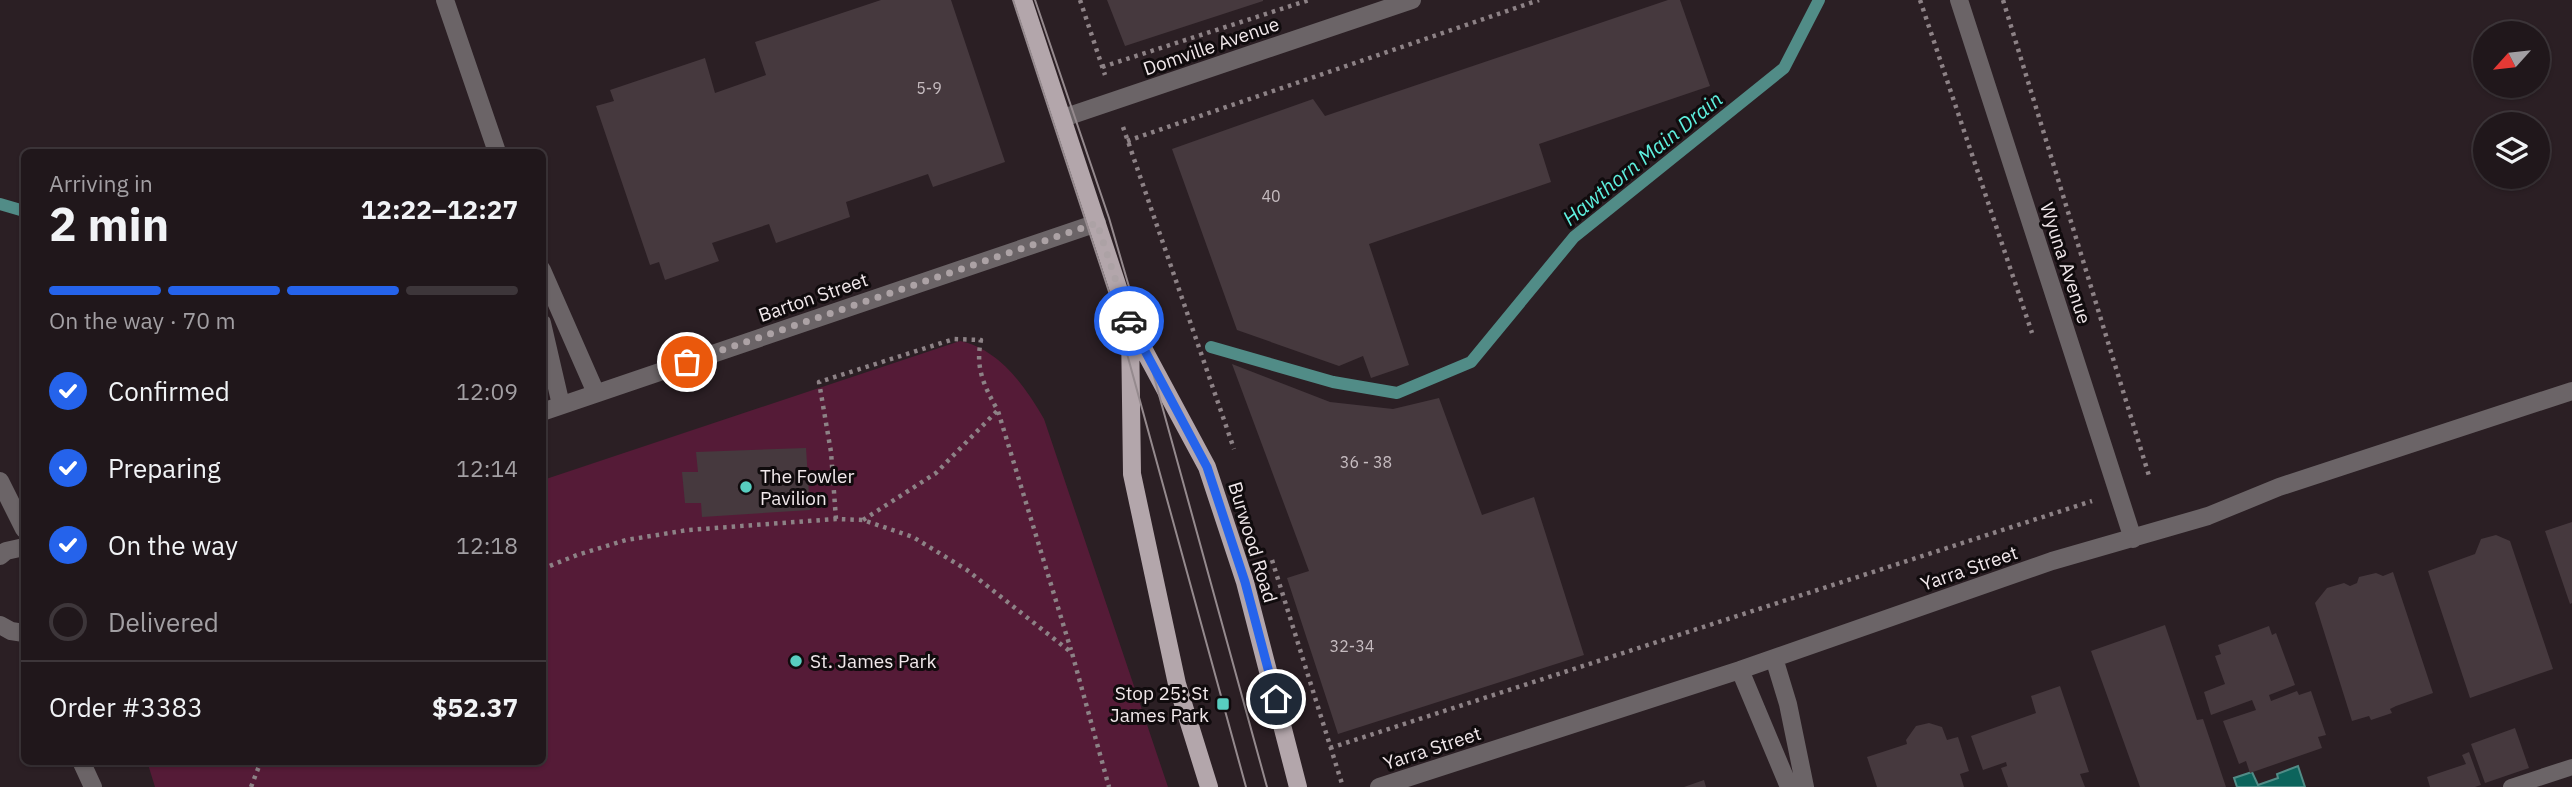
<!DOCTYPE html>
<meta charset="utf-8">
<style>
:root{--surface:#20171b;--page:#282024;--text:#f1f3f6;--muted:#a29fa3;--line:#3d363a;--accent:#2563eb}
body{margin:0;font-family:"IBM Plex Sans",sans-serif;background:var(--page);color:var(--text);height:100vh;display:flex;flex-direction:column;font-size:26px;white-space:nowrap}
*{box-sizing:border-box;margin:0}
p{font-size:23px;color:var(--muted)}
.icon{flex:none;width:38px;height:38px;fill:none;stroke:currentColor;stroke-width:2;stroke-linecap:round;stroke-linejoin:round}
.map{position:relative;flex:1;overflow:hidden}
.sheet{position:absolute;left:21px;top:149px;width:525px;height:616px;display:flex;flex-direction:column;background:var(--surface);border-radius:10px;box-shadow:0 2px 5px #0004,0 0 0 2px var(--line)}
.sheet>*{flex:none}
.needle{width:46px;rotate:243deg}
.fabs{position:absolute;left:2473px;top:21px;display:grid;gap:14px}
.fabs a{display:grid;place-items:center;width:77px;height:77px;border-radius:50%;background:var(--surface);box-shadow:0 2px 5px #0004,0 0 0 2px var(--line);font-size:35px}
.pin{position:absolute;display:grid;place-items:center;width:60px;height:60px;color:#fff;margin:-30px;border:4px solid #fff;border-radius:50%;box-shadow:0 2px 7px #0007}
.courier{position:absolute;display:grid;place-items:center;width:70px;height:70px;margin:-35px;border:5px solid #2563eb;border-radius:50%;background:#fff;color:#222;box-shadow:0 2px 9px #0007}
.headline em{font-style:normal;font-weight:700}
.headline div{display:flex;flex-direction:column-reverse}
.headline{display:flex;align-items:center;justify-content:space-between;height:119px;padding:0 28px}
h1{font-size:46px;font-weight:700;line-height:52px}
.bar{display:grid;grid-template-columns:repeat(4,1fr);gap:10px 7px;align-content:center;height:84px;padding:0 28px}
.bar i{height:9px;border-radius:5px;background:var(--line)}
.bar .active{background:var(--accent)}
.bar p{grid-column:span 4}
.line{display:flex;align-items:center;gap:18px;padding:0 28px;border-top:2px solid var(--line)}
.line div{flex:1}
ol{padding:0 28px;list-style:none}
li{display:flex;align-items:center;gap:21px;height:77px}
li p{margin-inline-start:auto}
li .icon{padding:7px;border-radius:50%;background:var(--accent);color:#fff;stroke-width:4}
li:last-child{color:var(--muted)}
li i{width:38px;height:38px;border:4px solid var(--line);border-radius:50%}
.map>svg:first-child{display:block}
.green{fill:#551b37}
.water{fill:#0c645c;stroke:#518c87;stroke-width:2}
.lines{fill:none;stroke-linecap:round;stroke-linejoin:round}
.stream{stroke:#518c87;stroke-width:12}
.building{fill:#46393e}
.path{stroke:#8d8286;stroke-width:4.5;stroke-dasharray:3.5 5;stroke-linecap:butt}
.service{stroke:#6b6467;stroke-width:16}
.minor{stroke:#6b6467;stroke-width:18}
.tertiary{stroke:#6b6467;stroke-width:18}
.primary{stroke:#b3a6ab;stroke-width:18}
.tram{stroke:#958a8e;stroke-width:2}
.done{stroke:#aca2a5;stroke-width:7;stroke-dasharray:0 12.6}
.route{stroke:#2563eb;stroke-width:9}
.poi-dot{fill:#58cec0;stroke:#100b0d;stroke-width:2.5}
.labels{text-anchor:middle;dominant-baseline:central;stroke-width:6;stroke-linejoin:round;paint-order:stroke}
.number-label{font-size:16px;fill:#c6bcc0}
.street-label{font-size:19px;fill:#f1e8eb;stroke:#100b0d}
.poi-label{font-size:19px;fill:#f1e8eb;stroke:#100b0d;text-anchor:start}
.water-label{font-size:21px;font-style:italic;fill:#5eefde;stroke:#100b0d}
</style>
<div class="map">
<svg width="2572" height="787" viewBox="0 0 2572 787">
<rect width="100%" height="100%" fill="#2b1f24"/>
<path class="green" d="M960 341C999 349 1025 386 1044 419L1168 787H155L147 761H542L543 480Z"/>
<path class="water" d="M2298 766 2305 787H2237L2234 778 2252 772 2258 785 2278 778 2277 774Z"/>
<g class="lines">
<path class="stream" d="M0 204 24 211
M1211 347 1333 382 1397 393 1471 362 1574 237 1784 68 1819 0"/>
</g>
<path class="building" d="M881 0H951L1005 162 933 187 928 174 846 202 850 217 776 243 769 224 712 243 719 261 665 280 659 262 650 265 596 106 614 101 610 90 705 58 715 93 766 75 755 42Z
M1107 0H1263V1L1125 46Z
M1668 0H1680L1710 86 1539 144 1551 182 1369 244 1409 365 1371 378 1363 356 1339 366 1237 330 1172 149 1313 99 1325 116Z
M1232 364 1330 402 1393 409 1439 398 1482 515 1534 497 1584 655 1338 734 1287 578 1309 571Z
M806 448 810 510 702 517 701 503H685L682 472H698L696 452Z
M2572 522V603L2570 604 2545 531Z
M2496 535 2510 541 2553 669 2470 698 2428 571 2475 554 2481 539Z
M2393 572 2433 693 2396 706 2390 709 2392 713 2371 720 2369 716 2352 721 2315 603 2327 588 2344 583 2350 586 2357 583 2359 577 2376 573 2383 576Z
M2165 625 2197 720 2203 719 2226 787H2140L2091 651Z
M2269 626 2272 635 2276 633 2295 685 2269 695 2271 701 2297 691 2299 695 2311 691 2326 735 2318 737 2322 748 2250 773 2246 761 2239 764 2223 721 2256 710 2252 700 2211 715 2204 692 2225 684 2215 656 2221 654 2218 645Z
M2060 686 2089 772 2080 774 2085 787H2008L2001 768 2007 766 2006 762 1983 770 1971 736 2036 713 2031 696Z
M1929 723 1942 727 1947 740 1958 737 1969 771 1960 774 1964 787H1877L1867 757 1907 744 1906 740 1916 726Z
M2515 728 2529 768 2485 783 2471 744Z
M2469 752 2481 785 2475 787H2430L2427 777 2466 764 2462 755Z
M1704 780 1706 787H1684Z"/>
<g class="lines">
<path class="path" d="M1080 0 1105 75
M1920 0 2032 333
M2003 0 2150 479
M1102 67 1309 0
M1123 127 1234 449
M1127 141 1539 0
M836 519 831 452 819 382 954 339 981 340C975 368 984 386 998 411L1071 650
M863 520 936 473 997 411
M1272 560 1343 787
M542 569 577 555 626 540 688 530 836 519 863 520 913 537 967 570 1072 653 1109 787
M1330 748 2092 501
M251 787 261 761"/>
<path class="service" d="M2511 787 2572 767"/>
<path class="minor" d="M445 0 497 152
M1959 0 2133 539
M1063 118 1412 0
M542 270 596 393
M542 323 561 405
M542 412 1097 223
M1774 658 1788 704 1805 787
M1740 670 1789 787
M1379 787 1740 670 2052 561 2208 516 2279 487 2572 391"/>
<path class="tertiary" d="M0 481 24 529
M0 556 6 551 24 547
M0 625 11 631 24 633
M81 761 93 787"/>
<path class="primary" d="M1023 0 1130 324 1207 467 1245 582 1298 787
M1130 328 1132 474 1177 684 1209 787"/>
<path class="tram" d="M1013 0 1115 310 1246 787
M1035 0 1109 218 1134 304 1267 787"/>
</g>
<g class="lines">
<path class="done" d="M687 362 1097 223 1129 321"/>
<path class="route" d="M1129 321 1207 467 1245 582 1276 699"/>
</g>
<g class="poi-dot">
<circle cx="746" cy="487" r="7"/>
<circle cx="796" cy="661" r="7"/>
<rect x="1216" y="697" width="14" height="14" rx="3.5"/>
</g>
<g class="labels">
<g class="number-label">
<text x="929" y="88">5-9</text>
<text x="1271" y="196">40</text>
<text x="1366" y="462">36 - 38</text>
<text x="1352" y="646">32-34</text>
</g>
<g class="street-label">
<text transform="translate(1211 46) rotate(-19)">Domville Avenue</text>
<text transform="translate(2066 263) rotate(72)">Wyuna Avenue</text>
<text transform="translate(813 297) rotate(-19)">Barton Street</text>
<text transform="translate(1253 542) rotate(73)">Burwood Road</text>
<text transform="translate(1969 568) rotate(-19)">Yarra Street</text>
<text transform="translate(1432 748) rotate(-18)">Yarra Street</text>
</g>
<g class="poi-label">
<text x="760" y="476">The Fowler<tspan x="760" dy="22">Pavilion</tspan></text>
<text x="810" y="661">St. James Park</text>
<text x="1209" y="693" text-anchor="end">Stop 25: St<tspan x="1209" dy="22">James Park</tspan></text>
</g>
<g class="water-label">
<text transform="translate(1642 158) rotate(-39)">Hawthorn Main Drain</text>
</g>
</g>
</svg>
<div class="fabs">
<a><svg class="needle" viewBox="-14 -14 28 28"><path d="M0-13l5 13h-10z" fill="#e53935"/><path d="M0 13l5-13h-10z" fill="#a29fa3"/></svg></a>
<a><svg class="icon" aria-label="layers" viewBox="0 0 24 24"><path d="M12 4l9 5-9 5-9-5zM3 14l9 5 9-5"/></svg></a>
</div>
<div class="pin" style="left:687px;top:362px;background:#ea580c"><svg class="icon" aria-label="bag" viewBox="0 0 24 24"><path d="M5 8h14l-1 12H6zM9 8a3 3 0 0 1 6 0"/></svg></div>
<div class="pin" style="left:1276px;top:699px;background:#1f2937"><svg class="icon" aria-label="home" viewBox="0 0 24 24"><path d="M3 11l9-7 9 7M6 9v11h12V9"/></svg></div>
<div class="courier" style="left:1129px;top:321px"><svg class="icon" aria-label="car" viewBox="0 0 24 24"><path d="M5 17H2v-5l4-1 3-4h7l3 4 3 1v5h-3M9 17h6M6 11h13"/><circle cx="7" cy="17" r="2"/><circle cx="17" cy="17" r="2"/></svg></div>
<section class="sheet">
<div class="headline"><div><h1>2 min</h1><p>Arriving in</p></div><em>12:22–12:27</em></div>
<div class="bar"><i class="active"></i><i class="active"></i><i class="active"></i><i></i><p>On the way · 70 m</p></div>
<ol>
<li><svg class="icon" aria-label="check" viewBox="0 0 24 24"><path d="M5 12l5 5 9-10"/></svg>Confirmed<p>12:09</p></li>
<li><svg class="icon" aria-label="check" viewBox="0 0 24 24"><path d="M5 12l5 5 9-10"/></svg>Preparing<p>12:14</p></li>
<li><svg class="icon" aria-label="check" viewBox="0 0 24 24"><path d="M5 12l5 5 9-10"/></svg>On the way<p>12:18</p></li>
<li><i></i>Delivered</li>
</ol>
<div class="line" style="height:91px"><div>Order #3383</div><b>$52.37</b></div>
</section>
</div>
